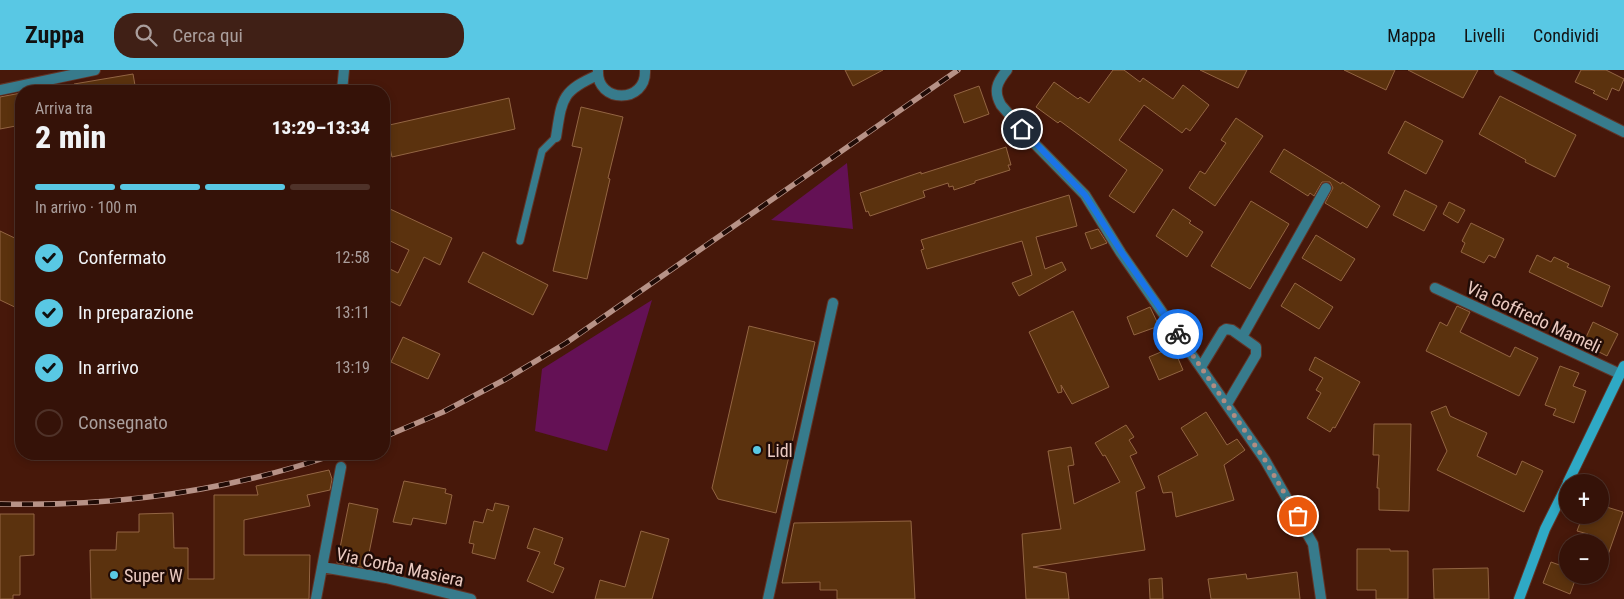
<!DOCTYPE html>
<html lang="it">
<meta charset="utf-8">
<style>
:root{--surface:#351208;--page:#402016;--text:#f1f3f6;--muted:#aa9e9c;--line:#4f3229;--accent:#59c8e4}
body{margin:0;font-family:"Roboto Condensed",sans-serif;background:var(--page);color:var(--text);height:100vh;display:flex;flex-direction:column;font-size:19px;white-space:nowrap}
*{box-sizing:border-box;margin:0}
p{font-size:16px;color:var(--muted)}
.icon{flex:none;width:28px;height:28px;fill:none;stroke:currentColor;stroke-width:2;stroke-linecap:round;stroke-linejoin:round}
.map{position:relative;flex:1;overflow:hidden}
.details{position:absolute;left:15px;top:15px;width:375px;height:375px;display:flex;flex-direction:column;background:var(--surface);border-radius:20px;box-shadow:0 2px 8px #0003,0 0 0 1px var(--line)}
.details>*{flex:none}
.buttons{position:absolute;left:1559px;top:404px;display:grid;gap:10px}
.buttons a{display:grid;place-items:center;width:50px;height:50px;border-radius:50%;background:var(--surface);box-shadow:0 2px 8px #0003,0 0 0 1px var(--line);font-size:25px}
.pin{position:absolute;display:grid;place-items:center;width:42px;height:42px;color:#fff;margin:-21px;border:2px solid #fff;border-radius:50%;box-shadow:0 1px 5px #0007}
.courier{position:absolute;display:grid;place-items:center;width:50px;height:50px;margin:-25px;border:4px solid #1a73e8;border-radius:50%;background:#fff;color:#222;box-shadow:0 1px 6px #0007}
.summary em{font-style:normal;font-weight:800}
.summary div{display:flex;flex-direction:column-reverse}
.summary{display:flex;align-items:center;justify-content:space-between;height:85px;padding:0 20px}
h1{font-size:32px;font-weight:800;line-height:38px}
.bar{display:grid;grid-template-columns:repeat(4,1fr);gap:8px 5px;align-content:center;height:60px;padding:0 20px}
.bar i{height:6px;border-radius:4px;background:var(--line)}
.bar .active{background:var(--accent)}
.bar p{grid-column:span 4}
ol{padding:0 20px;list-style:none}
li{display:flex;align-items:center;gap:15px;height:55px}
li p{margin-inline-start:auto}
li .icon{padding:5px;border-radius:50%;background:var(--accent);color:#111;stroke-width:4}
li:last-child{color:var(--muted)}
li i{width:28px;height:28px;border:2px solid var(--line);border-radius:50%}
header{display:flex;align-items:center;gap:30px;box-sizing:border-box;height:70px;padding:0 25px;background:var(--accent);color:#111}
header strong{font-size:24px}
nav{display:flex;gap:28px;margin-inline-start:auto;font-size:18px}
.search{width:350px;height:45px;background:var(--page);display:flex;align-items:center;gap:12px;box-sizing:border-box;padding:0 18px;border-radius:20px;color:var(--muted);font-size:19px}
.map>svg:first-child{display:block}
.green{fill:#641155}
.building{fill:#5b320e;stroke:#936543}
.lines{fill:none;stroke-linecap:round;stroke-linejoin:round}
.lane-casing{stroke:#613427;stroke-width:9}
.street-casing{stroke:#613427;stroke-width:12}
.secondary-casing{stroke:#613427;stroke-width:12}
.lane{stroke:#377b8c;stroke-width:7}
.street{stroke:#377b8c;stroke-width:10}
.secondary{stroke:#2fa9c5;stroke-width:10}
.rail-casing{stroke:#b79287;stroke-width:5.5}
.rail{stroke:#200b06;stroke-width:4;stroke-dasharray:11;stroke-linecap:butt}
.done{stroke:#b18c81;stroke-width:5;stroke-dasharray:0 9}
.route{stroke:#1a73e8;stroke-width:6}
.poi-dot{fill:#59c8e4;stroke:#200b06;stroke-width:2}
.labels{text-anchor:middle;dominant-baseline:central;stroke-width:5;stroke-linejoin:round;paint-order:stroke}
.street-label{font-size:18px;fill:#eacac1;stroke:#200b06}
.poi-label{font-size:18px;fill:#eacac1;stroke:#200b06;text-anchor:start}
</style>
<header>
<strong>Zuppa</strong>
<div class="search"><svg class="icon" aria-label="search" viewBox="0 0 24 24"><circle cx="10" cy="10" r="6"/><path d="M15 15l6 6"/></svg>Cerca qui</div>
<nav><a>Mappa</a><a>Livelli</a><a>Condividi</a></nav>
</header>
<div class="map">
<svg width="1624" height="529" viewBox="0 0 1624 529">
<rect width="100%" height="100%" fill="#47180a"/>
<path class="green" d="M847 93 853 159 771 150Z
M652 230 607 381 535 361 542 299Z"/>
<path class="building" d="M845 0H883L853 16Z
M1113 0H1124L1140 12 1143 8 1173 29 1183 15 1209 35 1190 61 1186 58 1182 63 1144 35 1119 70 1163 100 1134 143 1109 126 1127 100 1060 51 1058 53 1036 37 1054 12 1078 29 1080 27 1089 33Z
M1200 0H1247L1238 18Z
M1344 0H1395L1386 20Z
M1408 0H1478L1463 28Z
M1581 0H1606L1624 9 1619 21 1612 18 1607 30 1593 23 1595 21 1575 12Z
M133 4 136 21H75L74 14Z
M979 16 989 44 964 53 954 25Z
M21 23V55L0 59V27Z
M1500 26 1576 65 1555 107 1525 92 1526 90 1479 64Z
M509 28 515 59 392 87 385 56Z
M581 37 623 47 608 108 610 109 587 209 553 201 582 78 572 76Z
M1236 48 1263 66 1215 136 1189 118 1200 101 1205 104 1226 73 1221 70Z
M1405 51 1443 71 1426 104 1388 83Z
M1006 77 1011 95H1008L1010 100 975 111V113L954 120 953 116 949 117 948 113 923 121 925 127 870 146 868 141 866 142 860 123 921 102V104Z
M1284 79 1341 114 1342 112 1380 136 1367 158 1325 133 1333 118 1330 112H1322L1314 126 1310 123 1308 126 1270 102Z
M1405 120 1437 136 1424 161 1393 145Z
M1069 125 1077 156 1036 167 1045 199 1062 192 1066 200 1019 226 1012 213 1032 205 1022 171 927 199 921 180 924 179 921 170Z
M1251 131 1289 154 1250 219 1211 196Z
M1449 132 1465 140 1458 153 1443 144Z
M390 139 452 168 440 195 424 187 400 236 384 228V196L398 203 409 180 384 168V153Z
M1173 139 1191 151 1189 153 1203 162 1187 187 1156 166Z
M1471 153 1504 169 1495 188 1489 185 1484 193 1461 182 1465 173 1462 171Z
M1098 159 1107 173 1091 179 1085 163Z
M0 161 21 171V195L17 204 21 206V240L0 230Z
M1316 165 1355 189 1341 211 1302 188Z
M483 182 548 215 533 245 468 212Z
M1537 185 1551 192 1554 187 1569 194 1567 197 1610 216 1602 237 1529 202Z
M1295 213 1333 237 1319 259 1281 236Z
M1457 236 1470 242 1460 262 1510 287 1515 277 1538 288 1519 326 1426 281 1440 252 1447 256Z
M1150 237 1159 256 1134 265 1127 247Z
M1073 241 1109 317 1072 334 1061 315 1062 322 1058 323 1029 262Z
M1593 252 1618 264 1607 286 1583 274Z
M749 256 815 272 776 443 718 429 712 418Z
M403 267 440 284 428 309 391 292Z
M1168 279H1174L1183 300 1159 310 1149 287Z
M1315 287 1360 312 1335 358 1333 357 1330 362 1307 348 1321 323 1316 320 1323 308 1309 300Z
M1560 296 1579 303 1573 316 1586 321 1574 353 1553 345 1556 339 1545 335Z
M1446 336 1450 346 1487 363 1477 386 1516 405 1522 391 1543 401 1524 442 1437 400 1447 381 1431 342Z
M1206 342 1227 375 1237 369 1245 380 1224 395 1234 430 1176 447 1172 422 1163 423 1158 406 1198 385 1181 358Z
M1374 354H1411L1409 441 1379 440V418H1377L1379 385H1373Z
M1126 355 1134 367 1129 370 1137 383 1130 386 1145 418 1136 422 1145 480 1033 497 1066 503 1069 529H1026L1022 464 1061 459 1048 381 1071 377 1074 395 1068 396 1074 434 1120 412 1105 385 1103 386 1095 373Z
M329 400 332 409 330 420 307 425 310 436 244 450V485H310L309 529H91L90 480H116L117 462H139V444L173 443 174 478H188V509H214V425H258L256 416Z
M404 411 446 419 445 423 452 425 446 454 413 448 411 455 393 452Z
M349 433 378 439 366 498 337 493Z
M495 433 509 436 495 489 472 483 474 474 469 473 474 451 483 453 487 439 493 441Z
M1600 435 1623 442 1602 502H1600V472H1585L1588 464 1577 461 1583 445H1600Z
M0 444H34V485L20 486V525H13V529H0Z
M911 451 915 529H837V520H820V512L782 513 794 453Z
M534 458 563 468 554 494 564 498 553 523 527 511 540 482 527 478Z
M641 461 669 469 652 529H595L600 510 625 517Z
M1357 479H1390V481H1408V529H1376V520H1357Z
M1551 492 1568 498V505H1577L1570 524 1543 513Z
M1488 498 1489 529H1434L1433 499Z
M1297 502 1300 529H1211L1208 509 1246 504 1247 509Z
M1162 508 1163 529H1150L1149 509Z"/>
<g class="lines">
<g class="lane-casing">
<path id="lane" d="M520 171 542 81 556 67"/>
</g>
<g class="street-casing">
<path id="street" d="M598 0C596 34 647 34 645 0
M1007 0C997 12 993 21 1001 35L1032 71 1085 125 1121 183 1265 390 1313 474 1321 529
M1499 0 1624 62
M0 20 95 0
M342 21 344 0
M556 67C562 29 561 21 598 5
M1435 218 1620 304
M1242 267 1326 118
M1201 297 1223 261 1226 259 1232 260 1256 277V285L1227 334
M322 497 386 508 471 529
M316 529 341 397
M768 529 833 233"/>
</g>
<g class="secondary-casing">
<path id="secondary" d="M1568 412 1624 296
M1519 529 1545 459 1568 413"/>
</g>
<use href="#lane" class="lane"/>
<use href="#street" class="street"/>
<use href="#secondary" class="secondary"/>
<g class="rail-casing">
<path id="rail" d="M384 367 443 342 506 309 566 273 958 0
M0 434C113 437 228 421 336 384"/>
</g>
<use href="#rail" class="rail"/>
</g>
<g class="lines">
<path class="done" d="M1178 264 1265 390 1298 446"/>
<path class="route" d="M1022 59 1085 125 1122 183 1178 264"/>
</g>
<g class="poi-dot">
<circle cx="757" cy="380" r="5"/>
<circle cx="114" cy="505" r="5"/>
</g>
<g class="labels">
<g class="street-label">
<text transform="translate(1534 247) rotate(25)">Via Goffredo Mameli</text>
<text transform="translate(400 497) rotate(12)">Via Corba Masiera</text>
</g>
<g class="poi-label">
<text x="767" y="380">Lidl</text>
<text x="124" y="505">Super W</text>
</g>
</g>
</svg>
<div class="buttons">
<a>+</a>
<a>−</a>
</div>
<div class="pin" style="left:1298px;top:446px;background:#ea580c"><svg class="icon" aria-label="bag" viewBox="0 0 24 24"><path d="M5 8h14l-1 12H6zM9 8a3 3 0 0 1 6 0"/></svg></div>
<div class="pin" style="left:1022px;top:59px;background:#1f2937"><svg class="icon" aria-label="home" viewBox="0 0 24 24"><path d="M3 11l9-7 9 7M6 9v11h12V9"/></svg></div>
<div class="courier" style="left:1178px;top:264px"><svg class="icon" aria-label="bike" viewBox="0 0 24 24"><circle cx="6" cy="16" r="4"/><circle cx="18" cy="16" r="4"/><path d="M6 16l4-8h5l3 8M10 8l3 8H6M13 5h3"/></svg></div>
<section class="details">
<div class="summary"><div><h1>2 min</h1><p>Arriva tra</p></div><em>13:29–13:34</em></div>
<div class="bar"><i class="active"></i><i class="active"></i><i class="active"></i><i></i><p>In arrivo · 100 m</p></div>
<ol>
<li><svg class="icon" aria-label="check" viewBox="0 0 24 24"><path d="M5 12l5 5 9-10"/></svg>Confermato<p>12:58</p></li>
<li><svg class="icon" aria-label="check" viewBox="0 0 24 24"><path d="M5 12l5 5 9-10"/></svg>In preparazione<p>13:11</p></li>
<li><svg class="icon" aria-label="check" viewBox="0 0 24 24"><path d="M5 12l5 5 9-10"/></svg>In arrivo<p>13:19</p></li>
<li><i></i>Consegnato</li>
</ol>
</section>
</div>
